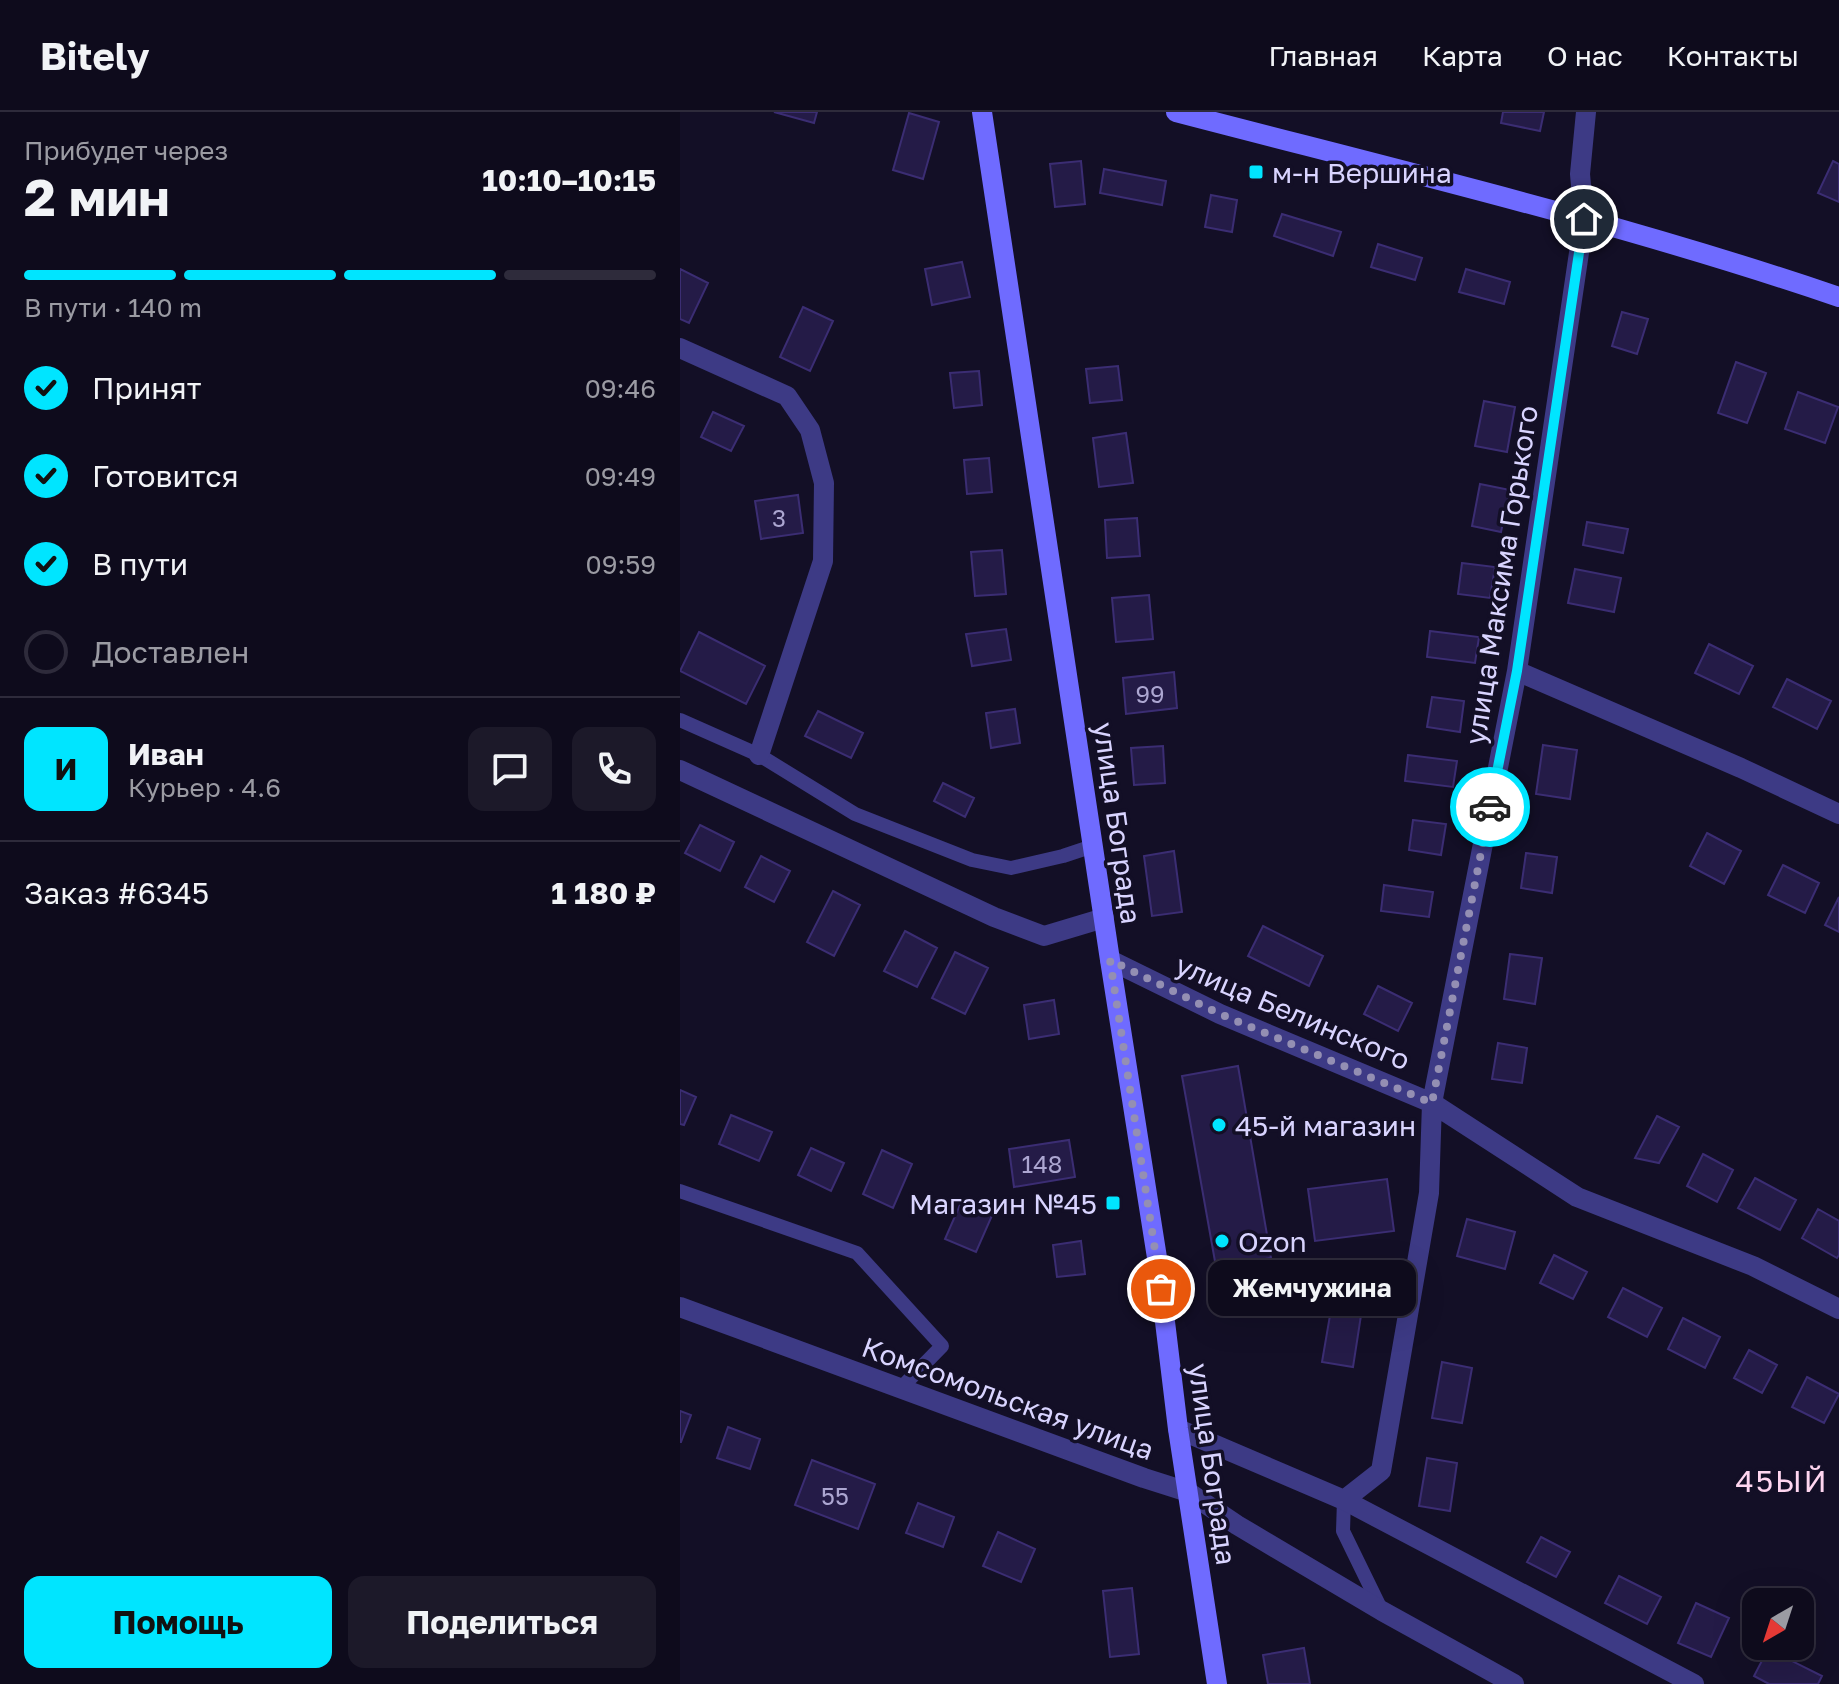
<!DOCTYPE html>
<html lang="ru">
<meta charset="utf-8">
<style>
:root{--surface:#0e0b1c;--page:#1c1929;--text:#f1f3f6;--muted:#9b9ba3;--line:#2e2b3b;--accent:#00e5ff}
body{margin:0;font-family:"Golos Text",sans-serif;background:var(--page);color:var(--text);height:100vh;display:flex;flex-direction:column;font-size:30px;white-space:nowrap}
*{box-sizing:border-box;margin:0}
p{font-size:26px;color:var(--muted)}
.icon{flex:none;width:44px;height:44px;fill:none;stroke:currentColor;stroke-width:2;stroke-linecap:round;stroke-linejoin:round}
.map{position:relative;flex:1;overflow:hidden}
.side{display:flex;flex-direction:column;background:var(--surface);width:680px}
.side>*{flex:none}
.needle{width:52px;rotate:219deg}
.buttons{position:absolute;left:1062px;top:1476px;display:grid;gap:16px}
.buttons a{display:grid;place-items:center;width:72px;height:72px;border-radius:16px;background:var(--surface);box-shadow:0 8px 32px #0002,0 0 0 2px var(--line);font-size:40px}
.pin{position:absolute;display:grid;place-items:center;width:68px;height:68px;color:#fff;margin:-34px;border:4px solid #fff;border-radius:50%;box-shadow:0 2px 8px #0007}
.courier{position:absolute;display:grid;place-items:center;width:80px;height:80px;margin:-40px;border:6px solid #00e5ff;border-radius:50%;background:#fff;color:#222;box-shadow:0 2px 10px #0007}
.bubble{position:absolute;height:56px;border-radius:16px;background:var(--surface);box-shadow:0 8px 32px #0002,0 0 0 2px var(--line);font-size:26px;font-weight:700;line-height:56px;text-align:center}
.summary em{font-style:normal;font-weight:700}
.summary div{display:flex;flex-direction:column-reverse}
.summary{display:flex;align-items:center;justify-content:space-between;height:136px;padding:0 24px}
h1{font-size:52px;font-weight:700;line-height:60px}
.bar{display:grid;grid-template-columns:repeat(4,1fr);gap:12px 8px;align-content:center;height:96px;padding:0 24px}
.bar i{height:10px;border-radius:6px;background:var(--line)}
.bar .on{background:var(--accent)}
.bar p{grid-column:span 4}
.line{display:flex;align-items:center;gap:20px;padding:0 24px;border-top:2px solid var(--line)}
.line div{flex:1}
.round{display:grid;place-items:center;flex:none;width:84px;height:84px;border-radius:16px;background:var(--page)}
ol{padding:0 24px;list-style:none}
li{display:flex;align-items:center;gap:24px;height:88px}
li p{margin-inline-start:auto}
li .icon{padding:8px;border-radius:50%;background:var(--accent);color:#111;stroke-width:4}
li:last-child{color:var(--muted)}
li i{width:44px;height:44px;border:4px solid var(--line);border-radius:50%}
.action{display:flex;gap:16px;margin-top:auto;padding:16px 24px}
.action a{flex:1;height:92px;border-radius:16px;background:var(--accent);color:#111;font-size:32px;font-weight:700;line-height:92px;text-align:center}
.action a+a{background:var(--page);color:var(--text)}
header{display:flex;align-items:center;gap:48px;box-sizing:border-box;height:112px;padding:0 40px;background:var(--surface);border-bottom:2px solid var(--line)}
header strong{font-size:38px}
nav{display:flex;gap:44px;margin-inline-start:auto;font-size:28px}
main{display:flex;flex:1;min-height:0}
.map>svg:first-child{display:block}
.building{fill:#241b47;stroke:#3b2d73;stroke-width:2}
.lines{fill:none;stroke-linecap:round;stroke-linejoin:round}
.lane{stroke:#3d3a85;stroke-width:14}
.street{stroke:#3d3a85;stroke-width:20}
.secondary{stroke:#6f6bff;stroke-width:20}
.done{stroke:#948fb3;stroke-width:8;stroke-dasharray:0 14.4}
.route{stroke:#00e5ff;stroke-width:10}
.poi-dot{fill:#00e5ff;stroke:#130f26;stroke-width:3}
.labels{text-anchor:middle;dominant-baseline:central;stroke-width:7;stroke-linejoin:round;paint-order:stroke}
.number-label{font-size:24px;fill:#aca6d1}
.poi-label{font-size:28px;fill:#d9d4ff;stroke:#130f26;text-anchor:start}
.street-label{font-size:28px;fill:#d9d4ff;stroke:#130f26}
.neighbourhood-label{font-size:30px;letter-spacing:2px;fill:#ffd6f0;stroke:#130f26}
</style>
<header>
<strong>Bitely</strong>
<nav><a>Главная</a><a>Карта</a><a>О нас</a><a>Контакты</a></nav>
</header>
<main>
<section class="side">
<div class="summary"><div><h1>2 мин</h1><p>Прибудет через</p></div><em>10:10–10:15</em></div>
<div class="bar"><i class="on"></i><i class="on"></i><i class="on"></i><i></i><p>В пути · 140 m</p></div>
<ol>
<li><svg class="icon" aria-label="check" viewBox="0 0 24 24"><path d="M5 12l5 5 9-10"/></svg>Принят<p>09:46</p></li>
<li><svg class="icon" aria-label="check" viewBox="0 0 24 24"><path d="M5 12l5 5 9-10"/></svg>Готовится<p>09:49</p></li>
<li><svg class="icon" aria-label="check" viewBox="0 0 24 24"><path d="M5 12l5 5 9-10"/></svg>В пути<p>09:59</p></li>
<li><i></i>Доставлен</li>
</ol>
<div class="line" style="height:144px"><b class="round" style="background:var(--accent);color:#111">И</b><div><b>Иван</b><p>Курьер · 4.6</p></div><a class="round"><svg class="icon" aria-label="chat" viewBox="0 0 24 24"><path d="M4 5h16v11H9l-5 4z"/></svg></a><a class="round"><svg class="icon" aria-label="phone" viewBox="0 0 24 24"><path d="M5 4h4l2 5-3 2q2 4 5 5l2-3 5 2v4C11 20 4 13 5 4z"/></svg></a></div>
<div class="line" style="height:104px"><div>Заказ #6345</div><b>1 180 ₽</b></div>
<div class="action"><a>Помощь</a><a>Поделиться</a></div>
</section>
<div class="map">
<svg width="1159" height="1572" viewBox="0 0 1159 1572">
<rect width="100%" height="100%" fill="#130f26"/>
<path class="building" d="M94 0H137L134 11Z
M823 0H864L860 19 821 11Z
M229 1 259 10 243 67 213 58Z
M401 49 405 92 375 95 370 52Z
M1153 49 1159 52V90L1138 81Z
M424 57 486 69 482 93 420 81Z
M531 83 557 88 552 120 525 115Z
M602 102 661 120 653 144 594 124Z
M698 132 742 146 735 168 691 155Z
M282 150 290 185 252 193 245 157Z
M0 157 28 171 9 211 0 207Z
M786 157 830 170 824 192 779 180Z
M123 195 153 209 130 259 100 245Z
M942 200 968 207 957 242 932 234Z
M1056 250 1086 261 1067 311 1038 301Z
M438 254 442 288 410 291 406 257Z
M299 259 302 293 274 296 270 261Z
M1118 280 1158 295 1145 331 1105 317Z
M804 289 835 295 827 340 795 334Z
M33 300 64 314 51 339 21 325Z
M446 321 453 371 419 375 413 326Z
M309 346 312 380 287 382 284 348Z
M800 372 830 378 821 420 792 414Z
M118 383 123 421 81 427 75 389Z
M457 406 460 444 427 446 425 408Z
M907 410 948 417 943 441 903 433Z
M322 438 326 482 295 484 291 440Z
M782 451 815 455 810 486 778 482Z
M895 457 941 466 934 500 888 491Z
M469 483 473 527 436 530 432 486Z
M326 517 331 548 292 554 286 522Z
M750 519 799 525 795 551 747 545Z
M19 520 85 554 66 592 0 559Z
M1029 532 1073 554 1059 582 1015 561Z
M494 560 497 596 446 602 443 566Z
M1107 567 1151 589 1137 617 1093 595Z
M752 585 784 589 780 620 747 615Z
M335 597 340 631 311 636 306 601Z
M138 599 183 621 171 646 125 624Z
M863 633 897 638 890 687 856 682Z
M483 634 485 671 454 673 451 636Z
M728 643 777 649 773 675 725 669Z
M263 671 294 686 285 705 254 689Z
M733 708 766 712 761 743 729 738Z
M20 713 54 730 40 759 5 741Z
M1027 721 1061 739 1044 772 1010 754Z
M494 739 502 800 472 804 464 744Z
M846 741 877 745 872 781 841 776Z
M81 744 110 759 94 790 65 775Z
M1103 753 1139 771 1125 801 1088 783Z
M704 773 753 780 749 805 701 799Z
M153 779 180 793 154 844 127 830Z
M1159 785V820L1145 813Z
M583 814 643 844 629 874 568 844Z
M225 819 257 836 237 875 204 859Z
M275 840 308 856 285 902 252 886Z
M830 842 862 846 855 892 824 887Z
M698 874 732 891 718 919 684 902Z
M374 888 379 922 349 927 344 893Z
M818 931 847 936 842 971 812 967Z
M558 954 591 1146 536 1155 502 964Z
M0 978 16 985 4 1013 0 1012Z
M51 1003 92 1020 79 1049 39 1032Z
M977 1004 999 1015 979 1051 955 1046Z
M389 1028 395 1065 334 1075 329 1037Z
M131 1036 164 1051 151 1079 118 1063Z
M202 1038 232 1052 213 1096 183 1082Z
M1023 1042 1053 1058 1037 1090 1007 1074Z
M1075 1066 1116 1088 1100 1118 1058 1096Z
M707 1067 714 1119 635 1129 628 1077Z
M283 1086 314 1099 296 1140 265 1127Z
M1138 1097 1159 1109V1143L1157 1146 1122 1126Z
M787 1107 835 1120 825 1157 777 1144Z
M401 1129 405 1162 377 1165 373 1133Z
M874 1143 907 1160 893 1187 860 1171Z
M568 1150 573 1181 541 1186 536 1155Z
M943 1176 982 1196 967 1225 928 1205Z
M654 1180 684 1184 673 1255 642 1250Z
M1003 1206 1040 1225 1025 1256 988 1237Z
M1069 1238 1097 1253 1082 1281 1054 1266Z
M762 1250 792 1256 782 1311 752 1306Z
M1127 1265 1159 1282 1144 1311 1112 1295Z
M0 1299 11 1303 1 1330H0Z
M48 1315 80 1327 70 1357 37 1346Z
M747 1346 777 1351 770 1399 739 1394Z
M132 1348 195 1372 178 1417 115 1393Z
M238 1391 274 1405 263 1435 226 1421Z
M318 1420 355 1437 341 1470 303 1454Z
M861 1425 890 1440 876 1465 847 1450Z
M939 1464 981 1485 967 1512 925 1491Z
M452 1476 459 1542 430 1545 423 1479Z
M1016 1491 1049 1506 1031 1545 998 1531Z
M624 1536 630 1572H588L583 1543Z
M1088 1537 1142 1564 1138 1572H1089L1074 1564Z"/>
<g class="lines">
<path class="lane" d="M0 608 79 643 175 702 292 748 331 756 383 744 413 734
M0 1079 177 1141 262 1234 221 1276
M664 1388 663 1419 702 1499"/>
<path class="street" d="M0 236 107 284 130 318 144 371 143 449 79 643
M837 559 1061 656 1159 702
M0 658 314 805 364 824 424 806
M430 848 540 902 752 991 897 1085 1073 1154 1159 1197
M0 1195 464 1366 508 1380 557 1413 702 1499 834 1572
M498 1317 664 1388 1014 1572
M664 1388 701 1359 749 1081 752 991 837 559 904 107 900 62 906 0"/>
<path class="secondary" d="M302 0 430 848 478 1152 498 1317 537 1572
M496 0C718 58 942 111 1159 185"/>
</g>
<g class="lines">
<path class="done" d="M481 1177 430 848 540 902 752 991 810 695"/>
<path class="route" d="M810 695 837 559 904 107"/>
</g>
<g class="poi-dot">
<rect x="568" y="52" width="16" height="16" rx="4"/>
<circle cx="539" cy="1013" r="8"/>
<rect x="425" y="1083" width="16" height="16" rx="4"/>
<circle cx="542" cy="1129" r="8"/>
</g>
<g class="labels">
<g class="number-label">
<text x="99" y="405">3</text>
<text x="470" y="581">99</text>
<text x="362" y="1051">148</text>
<text x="155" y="1383">55</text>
</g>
<g class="poi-label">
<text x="592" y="60">м-н Вершина</text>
<text x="555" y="1013">45-й магазин</text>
<text x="417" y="1091" text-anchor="end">Магазин №45</text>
<text x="558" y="1129">Ozon</text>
</g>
<g class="street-label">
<text transform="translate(821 463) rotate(-81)">улица Максима Горького</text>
<text transform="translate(438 711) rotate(82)">улица Бограда</text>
<text transform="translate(613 900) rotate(23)">улица Белинского</text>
<text transform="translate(328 1286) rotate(20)">Комсомольская улица</text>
<text transform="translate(533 1352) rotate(82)">улица Бограда</text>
</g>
<g class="neighbourhood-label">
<text x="1102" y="1369">45ЫЙ</text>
</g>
</g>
</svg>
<div class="buttons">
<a><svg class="needle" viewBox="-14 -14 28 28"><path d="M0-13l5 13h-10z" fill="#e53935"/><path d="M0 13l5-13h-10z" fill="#9b9ba3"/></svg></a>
</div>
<div class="pin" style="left:481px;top:1177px;background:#ea580c"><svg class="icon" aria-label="bag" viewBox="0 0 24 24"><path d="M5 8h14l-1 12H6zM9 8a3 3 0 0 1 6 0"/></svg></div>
<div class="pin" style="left:904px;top:107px;background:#1f2937"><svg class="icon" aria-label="home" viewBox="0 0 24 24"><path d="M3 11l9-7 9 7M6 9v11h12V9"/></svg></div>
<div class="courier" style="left:810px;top:695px"><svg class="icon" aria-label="car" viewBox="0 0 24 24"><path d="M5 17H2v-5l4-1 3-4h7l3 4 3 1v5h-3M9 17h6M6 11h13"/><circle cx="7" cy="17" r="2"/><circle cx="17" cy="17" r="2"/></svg></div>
<div class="bubble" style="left:528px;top:1148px;width:208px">Жемчужина</div>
</div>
</main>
